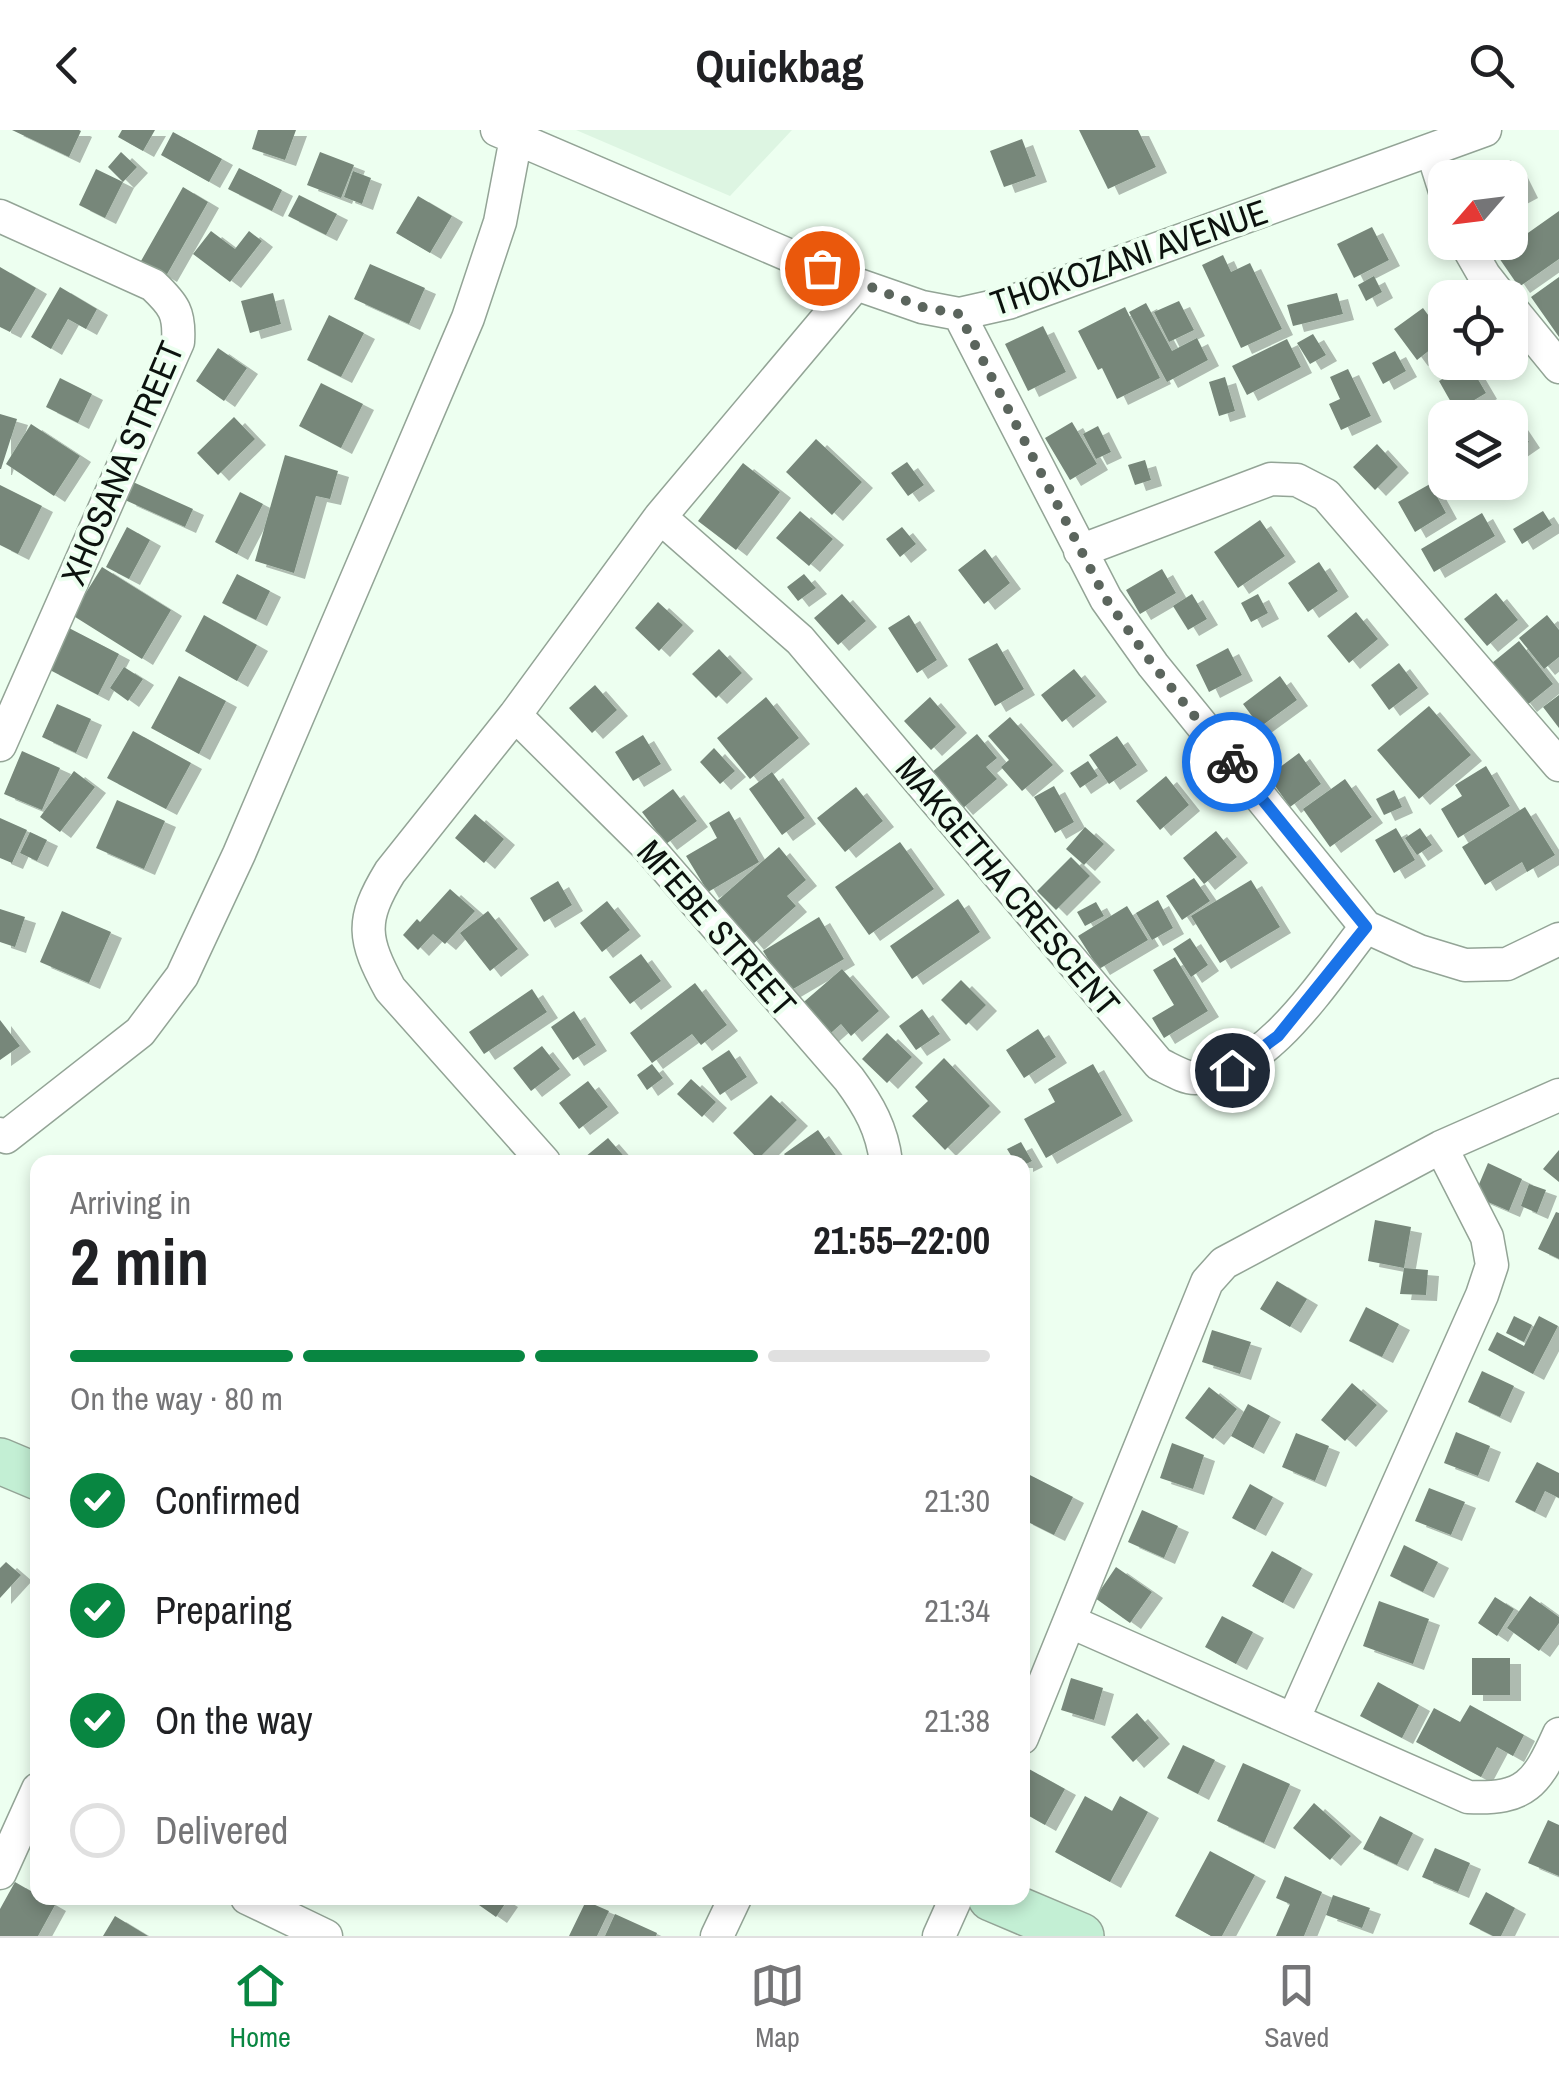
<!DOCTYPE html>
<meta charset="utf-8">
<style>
:root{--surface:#fff;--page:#f2f2f2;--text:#202124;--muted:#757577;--line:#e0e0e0;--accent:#088641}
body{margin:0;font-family:"Archivo Narrow",sans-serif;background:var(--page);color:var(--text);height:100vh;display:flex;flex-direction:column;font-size:38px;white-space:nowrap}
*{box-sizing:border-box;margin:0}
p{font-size:32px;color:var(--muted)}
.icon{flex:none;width:55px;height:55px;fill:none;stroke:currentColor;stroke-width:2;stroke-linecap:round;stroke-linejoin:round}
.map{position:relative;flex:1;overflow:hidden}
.drawer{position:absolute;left:30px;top:1025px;width:1000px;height:750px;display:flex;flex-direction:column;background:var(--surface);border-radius:20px;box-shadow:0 5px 15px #0003}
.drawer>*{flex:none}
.needle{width:65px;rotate:242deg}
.fabs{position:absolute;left:1428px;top:30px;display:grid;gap:20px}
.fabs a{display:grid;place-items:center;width:100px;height:100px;border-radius:20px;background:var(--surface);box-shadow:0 5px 15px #0003;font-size:50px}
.pin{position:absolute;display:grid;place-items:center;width:85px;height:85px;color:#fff;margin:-42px;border:5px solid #fff;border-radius:50%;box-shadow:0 2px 10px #0007}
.courier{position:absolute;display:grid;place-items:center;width:100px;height:100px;margin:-50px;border:8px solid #1a73e8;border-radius:50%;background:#fff;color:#222;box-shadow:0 2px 12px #0007}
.overview em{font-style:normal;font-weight:700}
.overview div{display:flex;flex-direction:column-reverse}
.overview{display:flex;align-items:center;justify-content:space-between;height:170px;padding:0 40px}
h1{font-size:65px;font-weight:700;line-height:75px}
.bar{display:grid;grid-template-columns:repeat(4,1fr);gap:15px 10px;align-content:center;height:120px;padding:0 40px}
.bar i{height:12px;border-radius:8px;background:var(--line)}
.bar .on{background:var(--accent)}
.bar p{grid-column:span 4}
ol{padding:0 40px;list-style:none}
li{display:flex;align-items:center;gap:30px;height:110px}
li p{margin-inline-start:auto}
li .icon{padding:10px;border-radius:50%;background:var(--accent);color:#fff;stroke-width:4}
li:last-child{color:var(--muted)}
li i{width:55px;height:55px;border:5px solid var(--line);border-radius:50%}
header{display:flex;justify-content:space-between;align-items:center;height:130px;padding:0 40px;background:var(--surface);font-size:45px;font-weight:700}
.dock{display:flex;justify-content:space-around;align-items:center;height:140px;border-top:2px solid var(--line);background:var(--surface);font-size:28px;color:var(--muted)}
.dock a{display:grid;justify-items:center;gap:5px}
.dock .on{color:var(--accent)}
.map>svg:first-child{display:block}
.built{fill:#ddf5e2}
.building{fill:#77877a;filter:url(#shadow)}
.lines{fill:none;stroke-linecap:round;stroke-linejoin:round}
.street-casing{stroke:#93a496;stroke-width:35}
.secondary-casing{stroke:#93a496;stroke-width:48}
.street{stroke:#fff;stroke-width:32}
.secondary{stroke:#c3efd4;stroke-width:45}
.done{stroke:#5b655d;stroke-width:10;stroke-dasharray:0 18}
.route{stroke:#1a73e8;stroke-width:12}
.labels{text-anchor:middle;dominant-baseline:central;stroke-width:8;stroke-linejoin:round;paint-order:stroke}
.street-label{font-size:35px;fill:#0c120e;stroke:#edfff0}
</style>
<header><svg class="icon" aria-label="back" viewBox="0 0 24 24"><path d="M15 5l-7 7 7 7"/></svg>Quickbag<svg class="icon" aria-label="search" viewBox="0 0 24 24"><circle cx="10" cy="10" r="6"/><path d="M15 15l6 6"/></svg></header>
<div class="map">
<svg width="1559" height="1806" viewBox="0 0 1559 1806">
<defs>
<filter id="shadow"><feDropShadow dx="11" dy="6" stdDeviation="0" flood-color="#0004"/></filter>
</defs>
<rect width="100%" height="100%" fill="#edfff0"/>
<path class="built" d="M576 0H792L730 66Z"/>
<path class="building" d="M12 0H79L81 1 69 27Z
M122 0H155L143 21 118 7Z
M258 0H296L285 30 252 19Z
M1079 0H1138L1156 37 1108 59Z
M173 2 222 29 209 52 161 25Z
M1022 9 1036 46 1004 57 990 21Z
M121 22 137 37 123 52 108 37Z
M320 22 354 35 341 68 307 55Z
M1511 30 1527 62 1510 71V48H1484L1482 44Z
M239 38 282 60 272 81 228 59Z
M96 39 123 52 105 88 79 75Z
M353 41 371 48 362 74 344 67Z
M183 57 208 72 166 146 141 131Z
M299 65 337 84 326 105 288 86Z
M418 66 452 86 430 123 396 103Z
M1559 81V129L1519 157 1497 125Z
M1372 97 1389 130 1354 148 1337 114Z
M211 101 235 119 249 101 262 111 230 152 193 124Z
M1223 125 1231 142 1250 133 1282 199 1241 218 1202 135Z
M370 134 425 158 409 194 354 169Z
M0 137 36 158 10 202 0 197Z
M1374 146 1382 162 1366 171 1358 155Z
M1559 147V207L1531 167Z
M60 157 97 179 86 199 68 189 51 219 31 207Z
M273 163 281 194 250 203 241 171Z
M1337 163 1343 184 1293 196 1287 175Z
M1179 171 1194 200 1169 212 1154 182Z
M1146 173 1172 221 1197 208 1208 230 1167 252 1129 182Z
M1125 177 1160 248 1117 269 1102 238 1098 240 1078 201Z
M1423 178 1445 208 1417 230 1394 199Z
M329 185 364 203 341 247 307 230Z
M1043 196 1066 242 1028 261 1005 214Z
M1313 204 1326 225 1310 234 1297 213Z
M1287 209 1301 237 1247 265 1232 236Z
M218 218 247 238 224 271 196 251Z
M1395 221 1406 241 1383 254 1372 233Z
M1469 234 1486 263 1456 281 1439 251Z
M1348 239 1371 286 1341 300 1329 274 1340 269 1330 247Z
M1225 247 1235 281 1219 286 1209 252Z
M60 248 92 264 78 293 46 277Z
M321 253 363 274 341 318 299 296Z
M1509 282 1529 312 1510 325V288H1502Z
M0 284 17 289 1 339H0Z
M234 287 255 309 218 345 197 323Z
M1072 292 1097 334 1070 350 1045 308Z
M31 294 80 326 54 366 6 334Z
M1098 296 1111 322 1096 329 1083 304Z
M816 309 862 352 832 385 786 342Z
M1377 314 1398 337 1375 360 1353 337Z
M285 325 338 341 330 369 316 366 294 443 255 431Z
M1145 330 1151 350 1135 355 1128 335Z
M907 332 924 355 908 366 891 343Z
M743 333 780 362 736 420 698 391Z
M133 352 193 379 185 397 125 370Z
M1430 354 1446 383 1415 402 1398 372Z
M0 355 42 376 18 424 0 415Z
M240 362 263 374 237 424 215 412Z
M800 381 833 409 809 436 776 408Z
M1543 381 1552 395 1522 414 1513 399Z
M1482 383 1495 406 1434 442 1421 419Z
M1260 390 1285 426 1238 458 1214 422Z
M127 397 150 410 129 449 106 437Z
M902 397 916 414 900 427 886 409Z
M985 419 1010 453 984 474 958 440Z
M1319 432 1338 461 1308 482 1288 453Z
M102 437 171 480 142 529 72 485Z
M1162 439 1176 463 1140 484 1126 460Z
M237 444 270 461 256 490 222 473Z
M804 444 816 458 798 471 787 457Z
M1496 463 1518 490 1487 516 1464 489Z
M842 464 866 491 838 515 814 488Z
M1192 464 1207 489 1188 500 1173 476Z
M1258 464 1268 483 1251 492 1241 473Z
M658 472 683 495 659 521 635 498Z
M1356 482 1378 509 1349 533 1327 506Z
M204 485 257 515 237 551 185 521Z
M909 485 937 530 917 543 888 498Z
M1547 485 1559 500V527L1544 539 1519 508Z
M69 498 119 524 98 565 48 539Z
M1519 511 1553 554 1526 576 1492 533Z
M997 513 1024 559 995 576 968 529Z
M1228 518 1242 545 1209 562 1196 535Z
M719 519 742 543 716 568 692 544Z
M1399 533 1418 558 1389 580 1371 555Z
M124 537 143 549 128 571 110 558Z
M1074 539 1096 566 1062 592 1041 565Z
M179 546 226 571 199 624 151 598Z
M1280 546 1297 570 1260 597 1243 574Z
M595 555 617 580 592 603 569 578Z
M1559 565V598L1543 577Z
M766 567 799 608 750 649 717 608Z
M930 567 956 597 931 620 904 591Z
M57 574 91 589 76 623 42 607Z
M1429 576 1471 625 1419 669 1377 620Z
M1010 587 1053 635 1022 661 1001 637 1009 630 988 606Z
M133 601 191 633 166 679 107 648Z
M977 604 997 628 986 637 997 649 962 679 931 643Z
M643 605 661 634 633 651 615 622Z
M1117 606 1137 635 1109 654 1089 625Z
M714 618 735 641 720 654 700 632Z
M22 621 60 638 42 680 4 664Z
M1299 623 1321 654 1290 677 1268 646Z
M1088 631 1098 646 1080 658 1070 643Z
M1486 636 1510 676 1458 708 1441 679 1462 666 1455 655Z
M74 641 95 657 60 702 40 687Z
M772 642 805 688 782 705 749 659Z
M1166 646 1189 675 1160 700 1136 671Z
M1345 649 1372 687 1330 717 1303 679Z
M1054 656 1074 692 1055 703 1034 667Z
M856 657 883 691 845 722 817 688Z
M673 659 697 691 666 714 642 682Z
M1394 660 1402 677 1384 685 1376 669Z
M117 670 165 691 144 739 96 718Z
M1525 677 1555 725 1527 742 1522 732 1485 755 1462 717Z
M729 681 759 732 708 762 686 726 717 708 709 693Z
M475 684 504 709 484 733 455 708Z
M0 688 27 700 12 733 0 728Z
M1085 697 1104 714 1084 735 1066 719Z
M1396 698 1415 730 1394 743 1375 710Z
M1420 698 1432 715 1417 725 1405 708Z
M1216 701 1237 727 1204 754 1183 728Z
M30 702 47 710 37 731 20 723Z
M900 712 934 759 869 805 835 757Z
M779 717 806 750 787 766 796 776 753 814 717 771Z
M1071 727 1090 746 1056 780 1037 761Z
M1194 748 1210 771 1182 790 1166 766Z
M1251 750 1280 797 1220 833 1191 786Z
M558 751 572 775 544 792 530 768Z
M450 759 475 781 445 814 433 804 418 820 403 805 417 789 420 792Z
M958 769 980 802 912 849 890 816Z
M1158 770 1173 798 1152 810 1136 783Z
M607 771 630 800 602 822 580 793Z
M1096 772 1104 786 1085 796 1077 782Z
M1127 776 1148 810 1099 839 1078 806Z
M0 779 25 787 15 817 0 812Z
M62 781 111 802 89 853 40 832Z
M488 781 518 819 490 841 460 803Z
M819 787 844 829 788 862 763 821Z
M1190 808 1208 835 1191 847 1173 819Z
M641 824 661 851 630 874 609 847Z
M1175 827 1208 881 1164 908 1152 888 1174 875 1153 840Z
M842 839 879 881 851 906 841 894 824 909 798 877Z
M961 850 986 875 966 895 941 870Z
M695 853 727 895 701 915 692 904 652 933 630 903Z
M532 859 547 882 484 924 469 902Z
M922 879 940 904 916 920 899 896Z
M574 881 596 915 573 930 551 897Z
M0 890 20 916 0 930Z
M1038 899 1056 927 1024 948 1006 920Z
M887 903 912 927 887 953 862 929Z
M542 916 560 939 531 961 513 938Z
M729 920 747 947 720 965 702 938Z
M944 928 990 976 945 1020 912 986 928 971 915 957Z
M652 934 663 948 647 960 637 945Z
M1093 934 1122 985 1046 1028 1024 989 1055 972 1048 959Z
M691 949 716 972 702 987 677 964Z
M588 951 608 977 579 999 559 973Z
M771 965 797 990 758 1029 733 1003Z
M818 1000 838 1028 832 1032H786L789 1030 784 1024Z
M608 1008 629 1032H579Z
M1021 1012 1032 1031 1022 1036V1032H1015L1007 1019Z
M1559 1020V1052L1543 1039Z
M1488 1033 1522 1049 1509 1081 1474 1066Z
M1529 1054 1546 1060 1537 1083 1521 1076Z
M1556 1082 1559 1083V1129L1538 1119Z
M1375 1090 1411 1097 1404 1138 1428 1140 1426 1165 1400 1164 1404 1138 1368 1131Z
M1277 1151 1307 1169 1290 1197 1260 1179Z
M1366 1177 1399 1194 1382 1227 1349 1211Z
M1514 1186 1532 1195 1524 1212 1506 1203Z
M1539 1186 1558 1196 1533 1244 1488 1220 1497 1202 1524 1216Z
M1212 1200 1251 1212 1240 1244 1202 1232Z
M1482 1241 1514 1256 1500 1287 1468 1272Z
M1352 1253 1377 1275 1345 1311 1321 1290Z
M1209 1257 1237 1279 1213 1309 1185 1288Z
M1248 1274 1270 1286 1253 1318 1231 1306Z
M1456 1302 1490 1316 1478 1346 1444 1333Z
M1296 1303 1329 1316 1315 1351 1282 1337Z
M1172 1313 1204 1325 1193 1359 1160 1348Z
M1537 1332 1559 1343V1368L1545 1361 1535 1382 1515 1372Z
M1022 1341 1073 1367 1054 1405 1022 1389Z
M1250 1354 1273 1367 1255 1400 1232 1388Z
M1429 1358 1465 1372 1451 1405 1415 1391Z
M1142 1380 1178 1396 1164 1428 1128 1412Z
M1404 1415 1438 1432 1423 1462 1390 1446Z
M1272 1421 1302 1438 1283 1473 1252 1456Z
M6 1432 21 1445 0 1468V1438Z
M1116 1437 1152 1462 1130 1493 1095 1468Z
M1530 1466 1559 1487V1493L1539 1521 1507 1498Z
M1495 1467 1514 1479 1497 1506 1478 1493Z
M1379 1471 1429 1489 1413 1534 1363 1516Z
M1222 1486 1253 1502 1236 1534 1205 1517Z
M1472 1528H1510V1565H1472Z
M1071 1548 1103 1558 1094 1590 1061 1580Z
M1378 1552 1419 1575 1402 1608 1360 1586Z
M1470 1575 1524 1605 1513 1626 1497 1617 1481 1647 1416 1612 1434 1578 1460 1592Z
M1137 1583 1159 1608 1133 1632 1111 1607Z
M1183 1615 1215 1630 1198 1664 1167 1648Z
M1243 1633 1290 1654 1264 1713 1217 1691Z
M1029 1639 1065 1659 1045 1695 1022 1682V1651Z
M1085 1666 1112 1681 1120 1666 1148 1682 1110 1752 1055 1722Z
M1314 1673 1351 1706 1330 1730 1293 1698Z
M1380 1686 1413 1703 1397 1735 1363 1719Z
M1548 1690 1559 1695V1746L1528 1733Z
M1435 1718 1470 1733 1458 1762 1422 1747Z
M1210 1721 1255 1745 1222 1806H1211L1175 1786Z
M1285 1746 1322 1762 1304 1806H1276L1290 1774 1276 1768Z
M15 1752 55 1775 38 1806H0V1779Z
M1486 1762 1515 1778 1501 1806H1493L1469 1794Z
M1333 1765 1370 1778 1362 1798 1326 1785Z
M469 1768H502L507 1771 496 1787Z
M586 1771 609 1781 597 1806H569Z
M615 1784 657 1803 656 1806H605Z
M115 1786 148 1806H103Z"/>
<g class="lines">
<g class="street-casing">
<path id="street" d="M497 0 856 154 922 177 959 184 1008 173 1485 0
M1432 20 1445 61
M0 86 153 155C174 175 180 183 178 212L0 615
M1465 112 1484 145 1502 168
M1510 177 1559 237
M959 184 1106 469 1153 535 1366 797 1419 821 1465 835 1507 834 1559 809
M660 387 800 510 1159 934C1170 939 1184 948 1195 948 1266 946 1326 847 1366 797
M1080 421 1271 349 1297 350 1326 365 1559 635
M515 585 647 716 849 949C869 976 882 999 886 1032
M0 1004 6 1007 140 902 182 846 239 724 468 188 500 92 516 8
M544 1032 390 859C363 809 360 791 390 742L515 585 660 387 856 154
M1071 1492 1468 1667C1526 1670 1537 1653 1559 1604
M1294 1588 1482 1165 1492 1135 1487 1107 1441 1017
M1022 1608 1207 1152 1224 1133 1441 1017 1559 965
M0 1743 38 1659
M247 1768 326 1806
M717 1806 735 1768
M939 1806 956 1768"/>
</g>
<g class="secondary-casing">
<path id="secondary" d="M0 1331 38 1347
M991 1768 1081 1806"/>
</g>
<use href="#street" class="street"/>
<use href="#secondary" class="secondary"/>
</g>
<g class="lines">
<path class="done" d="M822 138 922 177 959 184 1106 469 1153 535 1232 632"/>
<path class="route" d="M1232 940 1278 906 1366 797 1232 632"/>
</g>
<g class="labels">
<g class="street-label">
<text transform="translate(1129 127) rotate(-19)">THOKOZANI AVENUE</text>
<text transform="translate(122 333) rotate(-67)">XHOSANA STREET</text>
<text transform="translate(1008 756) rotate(50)">MAKGETHA CRESCENT</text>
<text transform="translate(717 798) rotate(49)">MFEBE STREET</text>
</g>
</g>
</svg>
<div class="fabs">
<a><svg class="needle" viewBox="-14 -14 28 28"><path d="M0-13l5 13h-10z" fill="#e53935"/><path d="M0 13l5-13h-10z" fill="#757577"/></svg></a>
<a><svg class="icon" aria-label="locate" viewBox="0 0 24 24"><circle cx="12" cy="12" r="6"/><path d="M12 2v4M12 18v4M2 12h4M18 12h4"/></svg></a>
<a><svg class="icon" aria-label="layers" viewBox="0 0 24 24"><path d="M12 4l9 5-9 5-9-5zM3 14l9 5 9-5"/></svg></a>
</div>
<div class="pin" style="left:822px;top:138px;background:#ea580c"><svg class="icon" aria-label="bag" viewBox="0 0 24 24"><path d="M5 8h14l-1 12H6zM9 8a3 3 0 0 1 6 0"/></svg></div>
<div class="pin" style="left:1232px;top:940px;background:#1f2937"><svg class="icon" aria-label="home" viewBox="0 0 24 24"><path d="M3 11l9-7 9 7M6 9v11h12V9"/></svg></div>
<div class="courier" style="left:1232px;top:632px"><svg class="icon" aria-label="bike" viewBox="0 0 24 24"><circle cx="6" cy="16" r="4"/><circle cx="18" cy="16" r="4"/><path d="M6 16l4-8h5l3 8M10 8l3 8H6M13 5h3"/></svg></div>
<section class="drawer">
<div class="overview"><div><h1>2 min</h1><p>Arriving in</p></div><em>21:55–22:00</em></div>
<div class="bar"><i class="on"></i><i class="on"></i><i class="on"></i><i></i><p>On the way · 80 m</p></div>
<ol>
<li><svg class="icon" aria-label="check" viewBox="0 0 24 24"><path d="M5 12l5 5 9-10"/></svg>Confirmed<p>21:30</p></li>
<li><svg class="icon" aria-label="check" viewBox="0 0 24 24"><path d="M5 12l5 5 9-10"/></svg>Preparing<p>21:34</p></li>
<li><svg class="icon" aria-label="check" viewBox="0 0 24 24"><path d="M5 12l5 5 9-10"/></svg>On the way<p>21:38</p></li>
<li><i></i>Delivered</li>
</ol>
</section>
</div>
<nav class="dock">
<a class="on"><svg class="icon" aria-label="home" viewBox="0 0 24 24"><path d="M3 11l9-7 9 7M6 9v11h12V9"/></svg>Home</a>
<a><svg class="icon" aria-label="map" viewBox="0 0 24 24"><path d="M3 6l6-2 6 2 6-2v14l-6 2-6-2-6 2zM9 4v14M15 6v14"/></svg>Map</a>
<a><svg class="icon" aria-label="saved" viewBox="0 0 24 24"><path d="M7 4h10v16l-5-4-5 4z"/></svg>Saved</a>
</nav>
